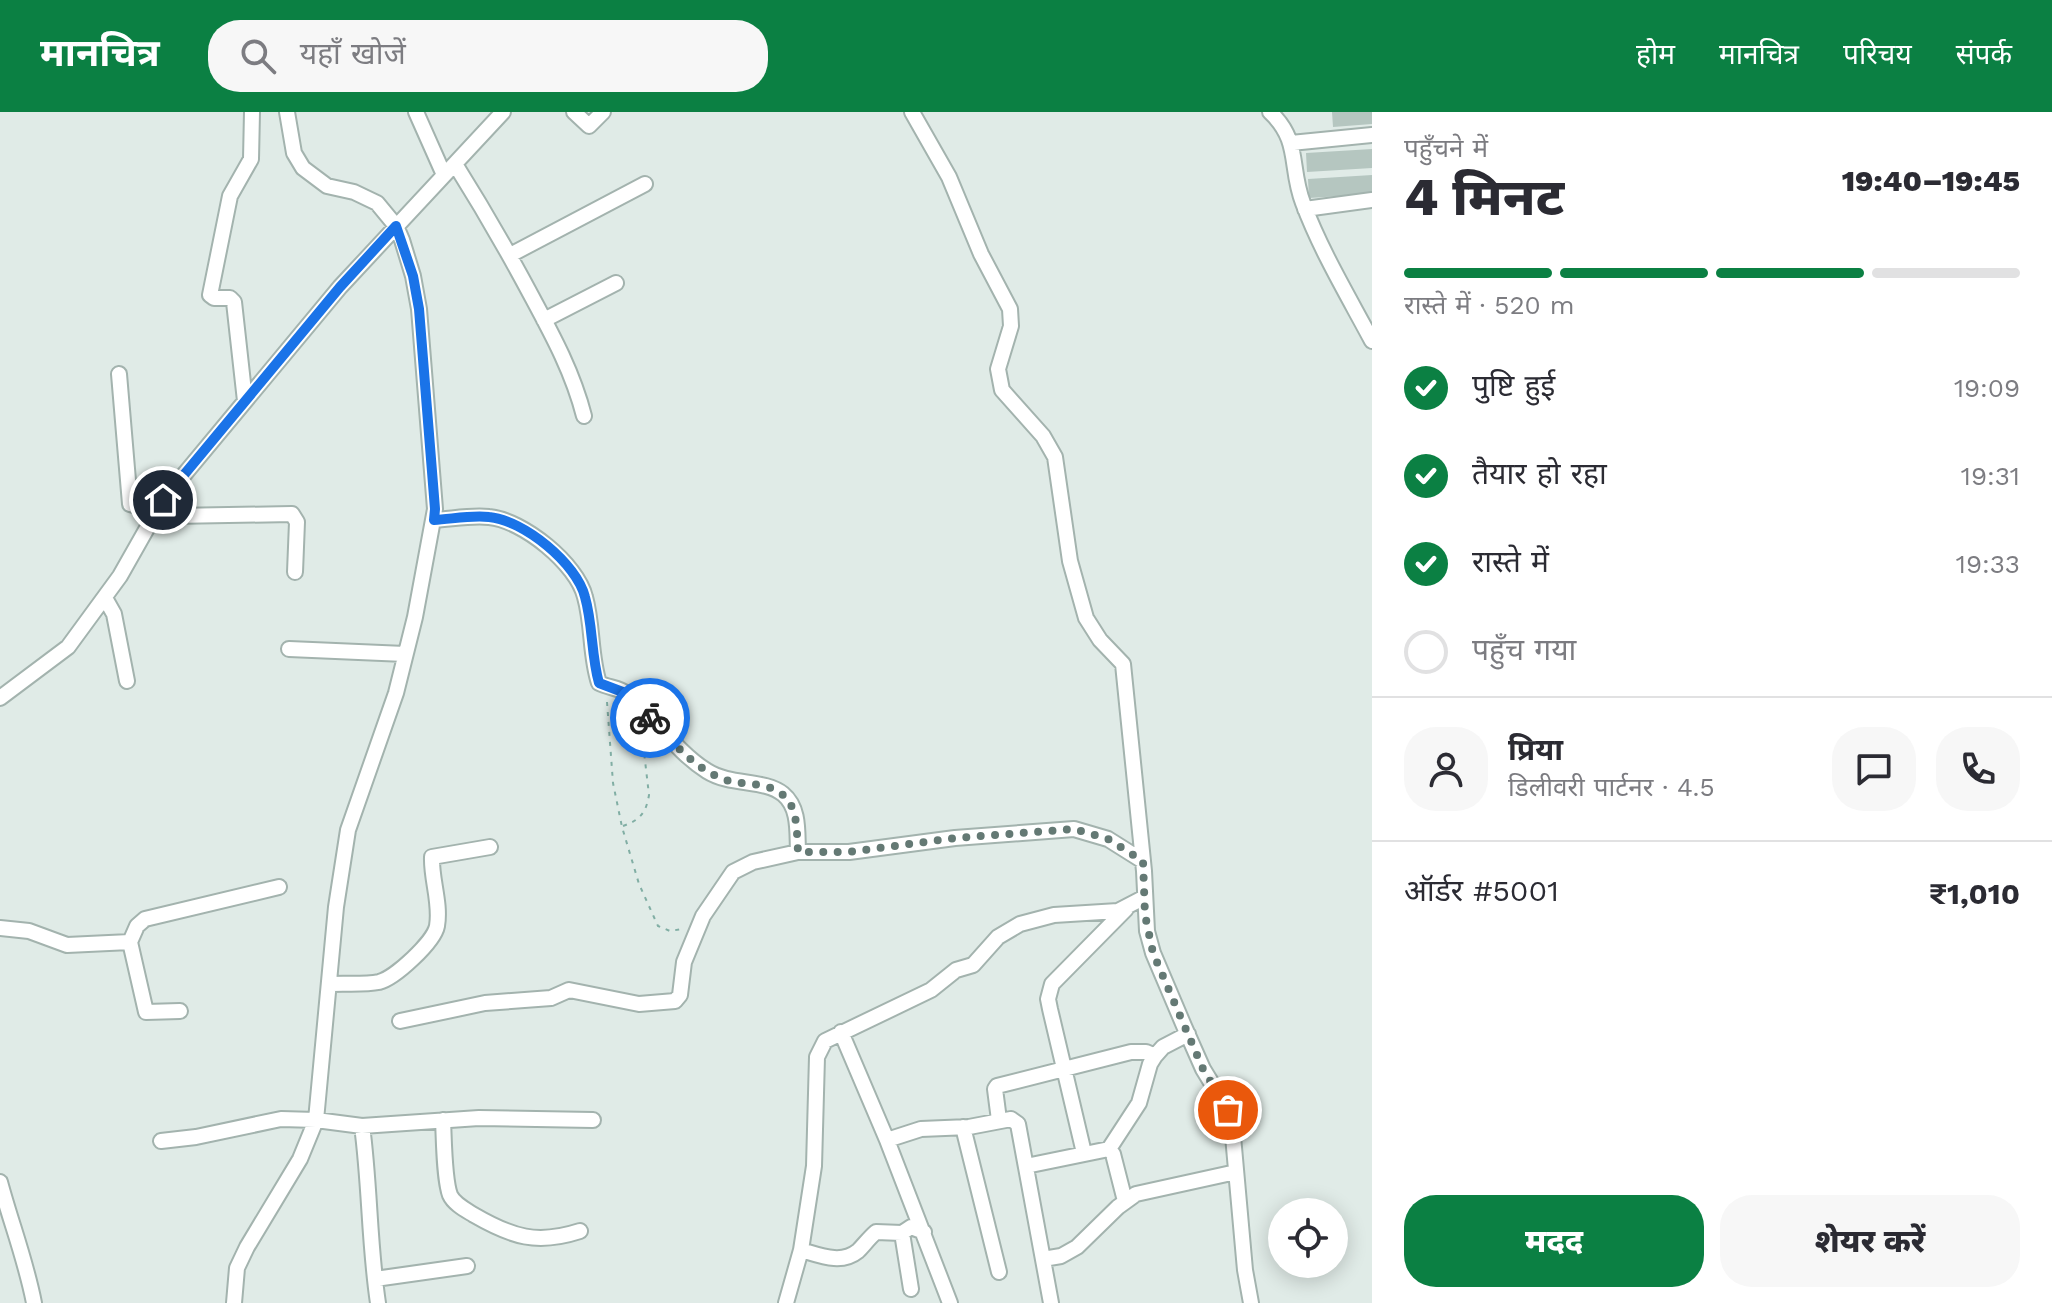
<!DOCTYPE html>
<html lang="hi">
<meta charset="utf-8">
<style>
:root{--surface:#fff;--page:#f7f7f7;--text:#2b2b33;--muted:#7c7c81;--line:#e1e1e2;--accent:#0b8043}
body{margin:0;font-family:"Work Sans","Noto Sans Devanagari",sans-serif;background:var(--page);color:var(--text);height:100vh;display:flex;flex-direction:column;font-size:30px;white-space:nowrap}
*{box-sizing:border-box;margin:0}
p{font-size:26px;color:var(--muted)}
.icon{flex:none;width:44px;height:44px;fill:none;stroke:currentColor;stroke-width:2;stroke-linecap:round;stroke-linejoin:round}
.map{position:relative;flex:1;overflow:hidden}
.details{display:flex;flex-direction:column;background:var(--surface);width:680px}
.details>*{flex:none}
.tools{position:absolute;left:1268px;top:1086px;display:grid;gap:16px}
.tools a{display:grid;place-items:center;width:80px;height:80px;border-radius:50%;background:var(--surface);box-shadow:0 4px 20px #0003;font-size:40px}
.pin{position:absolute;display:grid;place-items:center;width:68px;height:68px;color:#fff;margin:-34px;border:4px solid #fff;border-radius:50%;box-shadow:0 2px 8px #0007}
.courier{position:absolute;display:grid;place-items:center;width:80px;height:80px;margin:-40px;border:6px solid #1a73e8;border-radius:50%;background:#fff;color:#222;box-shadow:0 2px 10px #0007}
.headline em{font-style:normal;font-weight:800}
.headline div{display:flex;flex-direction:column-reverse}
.headline{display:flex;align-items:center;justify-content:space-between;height:136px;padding:0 32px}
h1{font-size:52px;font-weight:800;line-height:60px}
.bar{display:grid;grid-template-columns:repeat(4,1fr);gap:12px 8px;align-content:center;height:96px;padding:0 32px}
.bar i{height:10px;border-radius:6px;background:var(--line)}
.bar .current{background:var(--accent)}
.bar p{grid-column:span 4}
.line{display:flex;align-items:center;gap:20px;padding:0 32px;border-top:2px solid var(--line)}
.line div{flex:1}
.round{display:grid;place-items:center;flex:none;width:84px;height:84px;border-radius:32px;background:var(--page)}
ol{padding:0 32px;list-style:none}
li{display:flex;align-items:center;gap:24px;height:88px}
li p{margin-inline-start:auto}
li .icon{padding:8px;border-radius:50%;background:var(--accent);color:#fff;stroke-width:4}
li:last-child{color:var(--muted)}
li i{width:44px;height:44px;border:4px solid var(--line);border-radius:50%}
.action{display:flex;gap:16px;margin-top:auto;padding:16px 32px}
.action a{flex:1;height:92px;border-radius:32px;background:var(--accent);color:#fff;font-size:32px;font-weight:800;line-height:92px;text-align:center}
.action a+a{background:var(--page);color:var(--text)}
header{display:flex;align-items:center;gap:48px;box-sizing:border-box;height:112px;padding:0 40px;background:var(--accent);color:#fff}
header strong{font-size:38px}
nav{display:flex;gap:44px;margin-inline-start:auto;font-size:28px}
.search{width:560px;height:72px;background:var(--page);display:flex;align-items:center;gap:20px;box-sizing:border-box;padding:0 28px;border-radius:32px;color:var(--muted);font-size:30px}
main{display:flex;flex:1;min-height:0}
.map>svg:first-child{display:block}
.building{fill:#b5c6c0}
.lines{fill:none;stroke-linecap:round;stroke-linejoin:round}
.minor-casing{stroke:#a3b3ae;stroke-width:18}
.path{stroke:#81aea4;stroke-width:2;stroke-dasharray:4 6;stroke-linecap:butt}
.minor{stroke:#fff;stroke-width:14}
.done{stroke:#647974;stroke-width:8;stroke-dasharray:0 14.4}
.route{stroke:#1a73e8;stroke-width:10}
</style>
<header>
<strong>मानचित्र</strong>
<div class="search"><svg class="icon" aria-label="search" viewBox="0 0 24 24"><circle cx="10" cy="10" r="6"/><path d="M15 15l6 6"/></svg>यहाँ खोजें</div>
<nav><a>होम</a><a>मानचित्र</a><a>परिचय</a><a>संपर्क</a></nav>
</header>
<main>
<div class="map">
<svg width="1372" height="1191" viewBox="0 0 1372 1191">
<rect width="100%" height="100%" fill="#e0ebe7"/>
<path class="building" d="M1332 0H1372V12L1333 15Z
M1372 37V56L1307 60 1306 41Z
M1372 63V82L1309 86 1308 67Z"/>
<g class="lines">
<g class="minor-casing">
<path id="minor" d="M416 0 444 63
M574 0 589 14 603 0
M912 0 949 65 981 142 1010 197 1011 214 998 257 1002 278 1043 324 1055 345 1070 449 1086 506 1100 528 1123 552 1144 759 1147 819 1153 841 1184 914 1203 957 1228 998 1232 1013 1245 1158 1251 1191
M1270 0C1301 29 1289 55 1303 91 1321 139 1348 184 1372 229
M1291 31 1372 23
M455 52C482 95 508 140 532 185 553 224 573 261 584 304
M1305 97 1372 88
M510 143 645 72
M544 208 616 171
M119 262 130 392 173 404 292 402 297 410 295 460
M245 289 234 190 230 186H214L210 183 230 84 251 47 252 0
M434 408C452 407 471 403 489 405 523 408 577 452 585 485 593 513 590 544 599 571 608 576 619 575 627 582 656 606 675 639 707 659 731 674 764 667 783 682 800 696 797 721 798 740
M105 486 114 502 127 569
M289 537 405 542
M0 586 68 535 120 464 163 388 340 175 503 0
M0 816 29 819 67 833 130 830 146 900 180 899
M130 830 137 814 145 807 279 775
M329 872C345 871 364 873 379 870 395 866 434 830 437 814 441 791 431 767 432 745L490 735
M400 909 485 891 551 886 569 878 639 892 675 889 680 883 684 850 703 804 733 760 753 750 798 740H849L955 726 1074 717 1108 727 1143 749
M841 920 887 1028 950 1191
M443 1008C444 1027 444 1067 450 1083 454 1092 466 1098 474 1103 512 1125 537 1133 580 1119
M999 1008 995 977 997 974 1131 940H1146L1155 944
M362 1014C370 1073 369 1132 378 1191
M963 1015 999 1160
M887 1028 921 1017 969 1015 1011 1007 1018 1012 1051 1191
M161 1029 196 1025 281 1007 316 1008 362 1014 479 1006 593 1008
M1109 1037 1139 991 1150 952 1155 944 1163 935 1188 922
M1084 1041 1050 897 1048 887 1052 872 1126 797
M1026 1054 1109 1037 1113 1042 1125 1089
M0 1070C11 1111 26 1149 34 1191
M902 1121 911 1177
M801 1138C819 1143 841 1153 858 1139 864 1133 869 1126 876 1120L902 1121 911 1115 924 1120
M1043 1147 1061 1144 1077 1135 1118 1095 1136 1082 1236 1060
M375 1167 467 1154
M234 1191 237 1156 247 1135 300 1047 316 1008 336 795 348 718 396 581 415 505 435 397 419 197 413 164 402 128 396 114 377 91 354 80 327 74 303 56 294 41 287 0
M786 1191 801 1138 814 1054 817 945 825 929 931 878 956 858 973 853 998 825 1020 812 1054 803 1118 799 1145 785"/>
</g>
<path class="path" d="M607 590 613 671 622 715 639 772 658 814 670 819 682 817
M623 714C640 708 646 701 649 683L641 614"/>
<use href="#minor" class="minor"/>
</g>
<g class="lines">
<path class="done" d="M650 606C670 627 689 651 716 664 729 671 744 671 759 673 799 680 796 708 798 740H849L955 726 1074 717 1108 727 1143 749 1145 803 1153 841 1203 957 1228 998"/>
<path class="route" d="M163 388 340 175 396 114 413 164 419 197 435 397 434 408C452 407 471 403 489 405 524 408 577 452 585 485 593 513 591 543 599 571L628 582 650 606"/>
</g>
</svg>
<div class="tools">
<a><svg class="icon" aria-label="locate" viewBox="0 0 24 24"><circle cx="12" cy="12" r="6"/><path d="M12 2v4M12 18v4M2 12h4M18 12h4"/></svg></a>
</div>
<div class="pin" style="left:1228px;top:998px;background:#ea580c"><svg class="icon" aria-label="bag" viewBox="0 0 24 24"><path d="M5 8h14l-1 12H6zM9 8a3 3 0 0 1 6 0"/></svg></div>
<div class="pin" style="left:163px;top:388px;background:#1f2937"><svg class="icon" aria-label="home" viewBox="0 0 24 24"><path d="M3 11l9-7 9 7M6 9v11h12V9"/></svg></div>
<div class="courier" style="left:650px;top:606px"><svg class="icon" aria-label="bike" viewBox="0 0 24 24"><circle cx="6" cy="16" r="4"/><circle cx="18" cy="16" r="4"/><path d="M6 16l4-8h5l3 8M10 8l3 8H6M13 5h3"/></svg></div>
</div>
<section class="details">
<div class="headline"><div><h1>4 मिनट</h1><p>पहुँचने में</p></div><em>19:40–19:45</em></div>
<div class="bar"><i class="current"></i><i class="current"></i><i class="current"></i><i></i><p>रास्ते में · 520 m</p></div>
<ol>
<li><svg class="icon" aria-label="check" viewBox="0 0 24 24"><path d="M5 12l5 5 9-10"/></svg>पुष्टि हुई<p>19:09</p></li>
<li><svg class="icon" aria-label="check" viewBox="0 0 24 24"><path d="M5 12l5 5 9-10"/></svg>तैयार हो रहा<p>19:31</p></li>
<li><svg class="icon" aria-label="check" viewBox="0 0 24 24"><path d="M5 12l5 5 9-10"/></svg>रास्ते में<p>19:33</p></li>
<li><i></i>पहुँच गया</li>
</ol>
<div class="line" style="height:144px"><a class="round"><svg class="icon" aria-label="person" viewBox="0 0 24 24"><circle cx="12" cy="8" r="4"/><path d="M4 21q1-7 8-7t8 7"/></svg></a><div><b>प्रिया</b><p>डिलीवरी पार्टनर · 4.5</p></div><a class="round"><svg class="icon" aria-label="chat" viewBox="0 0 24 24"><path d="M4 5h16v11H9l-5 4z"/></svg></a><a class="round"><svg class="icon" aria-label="phone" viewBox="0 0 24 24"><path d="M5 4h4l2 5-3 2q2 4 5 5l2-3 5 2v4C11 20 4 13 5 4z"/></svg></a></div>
<div class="line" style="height:104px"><div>ऑर्डर #5001</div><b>₹1,010</b></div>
<div class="action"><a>मदद</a><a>शेयर करें</a></div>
</section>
</main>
